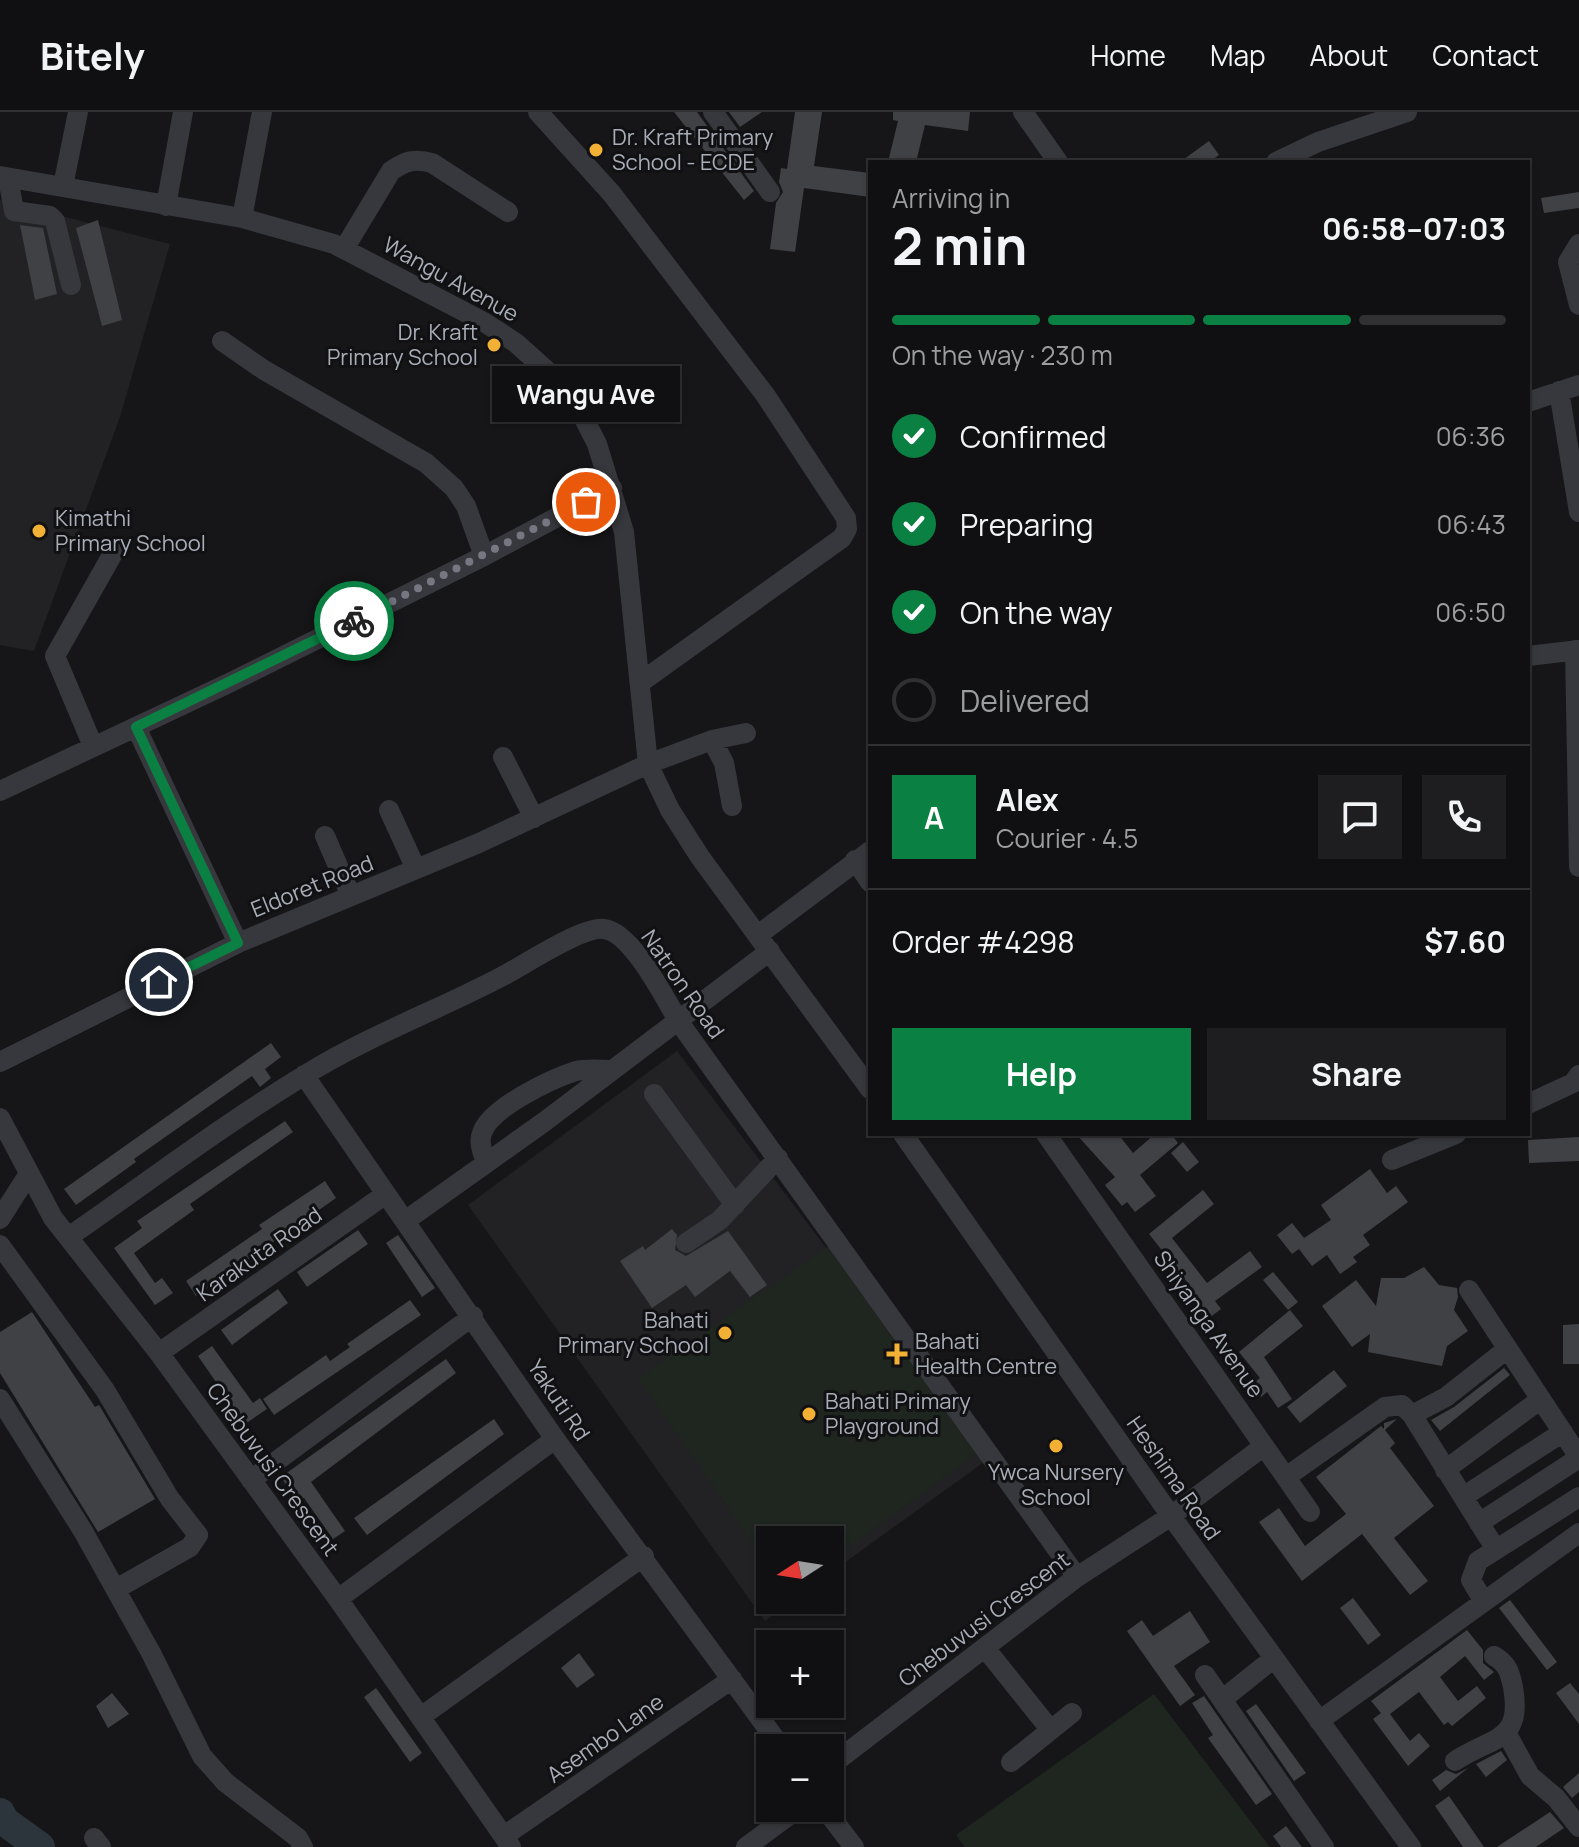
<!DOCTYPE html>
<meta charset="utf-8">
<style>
:root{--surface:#101012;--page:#1e1e20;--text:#f1f3f6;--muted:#9c9d9f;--line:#303032;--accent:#0b8043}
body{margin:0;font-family:Manrope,sans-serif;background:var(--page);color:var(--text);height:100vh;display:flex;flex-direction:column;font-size:30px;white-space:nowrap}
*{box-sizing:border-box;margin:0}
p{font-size:26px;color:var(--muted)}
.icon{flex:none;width:44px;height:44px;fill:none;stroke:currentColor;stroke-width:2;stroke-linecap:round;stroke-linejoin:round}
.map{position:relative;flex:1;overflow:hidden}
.sheet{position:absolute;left:868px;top:48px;width:662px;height:976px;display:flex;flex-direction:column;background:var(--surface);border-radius:0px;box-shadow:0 2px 6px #0004,0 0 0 2px var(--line)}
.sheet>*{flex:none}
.needle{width:52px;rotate:258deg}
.tools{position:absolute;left:756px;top:1414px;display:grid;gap:16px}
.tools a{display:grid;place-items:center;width:88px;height:88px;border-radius:0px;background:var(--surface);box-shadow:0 2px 6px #0004,0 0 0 2px var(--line);font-size:40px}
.pin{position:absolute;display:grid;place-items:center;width:68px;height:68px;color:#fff;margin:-34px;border:4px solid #fff;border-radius:50%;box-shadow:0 2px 8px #0007}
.courier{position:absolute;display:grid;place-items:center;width:80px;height:80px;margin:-40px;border:6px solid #0b8043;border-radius:50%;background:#fff;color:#222;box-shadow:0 2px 10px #0007}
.bubble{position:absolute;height:56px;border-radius:0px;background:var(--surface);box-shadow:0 2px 6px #0004,0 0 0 2px var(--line);font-size:26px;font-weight:700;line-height:56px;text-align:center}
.head em{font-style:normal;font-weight:700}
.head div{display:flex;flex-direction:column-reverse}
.head{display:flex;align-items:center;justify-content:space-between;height:136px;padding:0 24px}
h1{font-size:52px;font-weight:700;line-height:60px}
.bar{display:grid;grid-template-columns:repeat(4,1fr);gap:12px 8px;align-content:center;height:96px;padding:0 24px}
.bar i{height:10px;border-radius:6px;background:var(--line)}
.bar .active{background:var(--accent)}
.bar p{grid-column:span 4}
.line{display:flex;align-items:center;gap:20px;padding:0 24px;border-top:2px solid var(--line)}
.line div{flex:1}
.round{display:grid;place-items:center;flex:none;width:84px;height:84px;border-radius:0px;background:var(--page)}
ol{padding:0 24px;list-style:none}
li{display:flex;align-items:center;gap:24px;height:88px}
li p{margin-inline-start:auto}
li .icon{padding:8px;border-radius:50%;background:var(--accent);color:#fff;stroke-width:4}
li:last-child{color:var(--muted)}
li i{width:44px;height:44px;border:4px solid var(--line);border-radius:50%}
.button{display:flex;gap:16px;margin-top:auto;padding:16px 24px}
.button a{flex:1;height:92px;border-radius:0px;background:var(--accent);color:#fff;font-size:32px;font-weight:700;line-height:92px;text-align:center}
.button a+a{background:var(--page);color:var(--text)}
header{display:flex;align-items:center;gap:48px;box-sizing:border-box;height:112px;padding:0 40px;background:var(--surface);border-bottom:2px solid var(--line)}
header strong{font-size:38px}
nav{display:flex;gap:44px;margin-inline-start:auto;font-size:28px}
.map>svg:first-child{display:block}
.built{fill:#222225}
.green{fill:#1e261f}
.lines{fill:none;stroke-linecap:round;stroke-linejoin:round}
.river{stroke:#2c353c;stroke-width:30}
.building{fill:#404145}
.minor{stroke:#37383d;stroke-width:20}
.done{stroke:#757880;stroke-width:8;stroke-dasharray:0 14.4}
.route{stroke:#0b8043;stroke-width:10}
.poi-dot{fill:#f2b134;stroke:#111113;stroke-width:3}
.labels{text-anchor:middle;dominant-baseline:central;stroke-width:6;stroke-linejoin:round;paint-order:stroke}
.poi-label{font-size:22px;fill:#a8adb8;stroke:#111113;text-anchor:start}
.street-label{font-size:22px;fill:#a8adb8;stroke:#111113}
</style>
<header>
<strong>Bitely</strong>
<nav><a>Home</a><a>Map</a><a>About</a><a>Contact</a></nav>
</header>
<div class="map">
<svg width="1579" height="1735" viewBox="0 0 1579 1735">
<rect width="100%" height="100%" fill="#161618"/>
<path class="built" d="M0 88 170 132 120 305 34 539 0 533Z
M677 939 987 1348 830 1461V1428H770V1488H793L765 1509 468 1093Z"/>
<path class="green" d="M835 1130 979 1339 830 1449V1428H770V1456L638 1266Z
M1154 1582 1270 1735H965L956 1723Z"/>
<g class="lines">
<path class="river" d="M0 1701 4 1709 40 1735"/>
</g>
<path class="building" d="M674 0H697L754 79 744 88Z
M729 0H762L740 15Z
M795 0H822L814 54 870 61V85L804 76 795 140 770 137 776 91 783 80 779 70 781 56 787 57Z
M893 0H970L968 19 925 13 916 50H888L898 9 893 8Z
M1209 29 1219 43 1209 50H1180Z
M1579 80V96L1544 101 1541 86Z
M98 108 122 208 102 214 76 116Z
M20 113 43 116 57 182 35 188Z
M271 931 281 945 265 957 271 966 260 975 252 964 134 1047 136 1050 76 1093 64 1077Z
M285 1009 293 1020 190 1092 194 1098 134 1141 155 1171 162 1166 173 1181 155 1193 114 1136 142 1116 137 1109Z
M1076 1022H1118L1133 1041 1155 1022H1171L1178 1031 1140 1063 1156 1084 1135 1100 1127 1090 1122 1094 1105 1073 1115 1065Z
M1579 1025V1049L1529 1051 1528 1028Z
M1183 1030 1199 1050 1187 1060 1171 1041Z
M1370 1057 1387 1081 1396 1074 1408 1090 1363 1123 1370 1133 1353 1145 1357 1150 1340 1162 1327 1143 1312 1154 1299 1137 1292 1142 1277 1123 1292 1111 1304 1126 1331 1108 1321 1093Z
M325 1069 336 1086 196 1184 186 1169 262 1117 259 1113Z
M1203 1078 1214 1092 1172 1126 1207 1171 1250 1139 1262 1155 1215 1189 1221 1197 1209 1206 1192 1182 1195 1180 1149 1122Z
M672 1117 677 1123 675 1138 686 1144 728 1119 767 1173 750 1185 730 1159 695 1185 686 1173 652 1196 620 1149 643 1134 645 1138Z
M358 1118 368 1132 307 1175 297 1160Z
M398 1123 435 1176 422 1185 386 1131Z
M1424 1155 1439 1173 1457 1176 1458 1185 1454 1198 1468 1219 1447 1234 1442 1254 1368 1240 1370 1222 1352 1235 1322 1194 1356 1168 1376 1194 1381 1166H1404Z
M1273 1160 1298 1190 1288 1198 1263 1168Z
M278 1177 288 1191 232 1233 221 1218Z
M410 1188 421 1203 274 1303 263 1287 326 1243 330 1249 350 1235 347 1232Z
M1290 1198 1303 1214 1264 1245 1292 1287 1278 1296 1267 1280 1261 1285 1252 1272 1260 1266 1239 1240Z
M32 1200 95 1295 99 1293 155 1387 98 1420 0 1261V1220Z
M1579 1212V1252H1563V1213Z
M212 1234 253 1291 260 1286 267 1297 245 1312 198 1244Z
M446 1247 456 1261 311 1370 345 1419 333 1427 304 1386 298 1390 281 1365Z
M1504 1256 1510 1263 1440 1319 1431 1308 1454 1295Z
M1334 1258 1347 1274 1300 1311 1287 1295Z
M494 1307 504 1322 367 1423 354 1406Z
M1397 1307 1385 1318 1395 1331 1390 1336 1434 1394 1394 1426 1428 1469 1410 1483 1362 1422 1302 1469 1259 1410 1279 1396 1305 1434 1346 1402 1316 1365 1381 1314 1384 1317V1311Z
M1353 1486 1381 1523 1368 1533 1340 1496Z
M1510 1488 1557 1550 1547 1558 1499 1496Z
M1190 1499 1210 1530 1174 1554 1195 1583 1180 1594 1127 1519 1142 1508 1153 1524Z
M1467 1518 1483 1538V1551L1494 1560 1484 1568 1465 1544 1440 1565 1458 1589 1477 1574 1486 1586 1452 1614 1448 1610 1444 1613 1419 1580 1390 1602 1410 1629 1419 1621 1430 1634 1408 1654 1373 1607 1381 1601 1371 1589Z
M579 1541 595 1563 577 1576 561 1556Z
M1570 1571 1579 1582V1612L1556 1581Z
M376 1576 422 1641 410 1650 364 1585Z
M112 1581 129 1602 108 1616 96 1594Z
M1204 1584 1272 1682 1256 1693 1208 1626 1213 1623 1192 1591Z
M1256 1592 1306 1661 1294 1669 1246 1599Z
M1501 1639 1507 1648 1486 1665 1476 1652Z
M1468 1656 1440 1679 1432 1668 1446 1658 1456 1662Z
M1579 1661V1680L1572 1686 1563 1675Z
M1449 1684 1484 1735H1463L1435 1694Z
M1550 1700 1564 1716 1536 1735H1497Z
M1286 1714 1302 1735H1281L1273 1724Z"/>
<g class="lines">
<path class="minor" d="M538 0 612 82 766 284 846 406 847 417 842 426 641 570
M713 0 770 80
M1023 0 1058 50
M1276 50 1318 30 1407 0
M0 64 242 106 334 132 484 210 516 231 546 258 576 291 597 332 624 420 648 652 670 698 700 745 870 977
M8 66 14 99 50 104 55 109 71 173
M63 74 78 0
M166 94 183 0
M242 106 262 0
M1579 132 1568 150 1579 193
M344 137 391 59C405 49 415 46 432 51L508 100
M222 229 264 258 426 351 454 376 466 394 484 444
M1559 279 1579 400
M1528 290 1579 273
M1575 538 1579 755
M1528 544 1579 538
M136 615 238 831
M712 628 724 651 732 694
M93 634 55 544 116 436
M503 645 534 706
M0 679 229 571 484 444 612 376
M389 698 416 757
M325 724 351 784
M855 748 870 770
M758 823 870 739
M0 950 238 831 479 731 648 652 712 628 746 621
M304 963 555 1327 782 1636
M654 982 735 1093
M1528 992 1573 971 1579 963
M0 1006 53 1106 159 1241 338 1487 511 1735
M903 1022 1171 1404 1411 1735
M1392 1048 1456 1022
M486 1051C483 1041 478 1031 482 1021 490 996 551 967 576 959 588 956 601 958 613 958
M0 1107 28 1063
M405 1109 544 1010 770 839
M70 1124C148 1070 224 1012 305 963 368 924 436 899 501 865 523 854 582 814 604 817 632 820 665 887 679 910L1077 1465
M686 1131 720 1108 778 1046
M0 1133 105 1278 170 1387 198 1423 190 1435 116 1477
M1469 1178 1579 1345
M159 1241 386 1082
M0 1287 83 1419 151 1541 202 1644 225 1670 298 1726 303 1735
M1412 1303 1446 1285 1507 1237
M1264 1334 1310 1400
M1445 1358 1541 1287
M1286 1365 1385 1295 1402 1293 1412 1303 1495 1436
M251 1368 473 1204
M1463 1385 1563 1320
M1479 1411 1579 1346
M338 1487 555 1327
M1484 1490 1471 1468 1478 1449 1579 1385
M985 1536 1049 1616
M1205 1563 1324 1735
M1223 1587 1274 1546
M422 1604 644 1444
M1319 1609 1579 1421
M1507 1622 1530 1664 1556 1686 1579 1715
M1455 1649C1492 1624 1523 1631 1513 1575 1510 1561 1508 1552 1494 1544
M1011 1650 1072 1601
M830 1654 1077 1465 1171 1404 1264 1334 1046 1022
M824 1696 854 1735
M504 1724 732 1567
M94 1726 101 1735
M746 1735 799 1696"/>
</g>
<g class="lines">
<path class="done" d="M354 509 586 390"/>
<path class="route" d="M159 870 238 831 136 615 354 509"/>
</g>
<g class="poi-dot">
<circle cx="596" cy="38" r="8"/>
<circle cx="494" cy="233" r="8"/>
<circle cx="39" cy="419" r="8"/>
<circle cx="725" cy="1221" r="8"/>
<path d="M893 1230h8v8h8v8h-8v8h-8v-8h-8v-8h8z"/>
<circle cx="809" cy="1302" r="8"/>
<circle cx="1056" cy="1334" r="8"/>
</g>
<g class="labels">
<g class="poi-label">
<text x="612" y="25">Dr. Kraft Primary<tspan x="612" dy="25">School - ECDE</tspan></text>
<text x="478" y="220" text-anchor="end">Dr. Kraft<tspan x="478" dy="25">Primary School</tspan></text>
<text x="55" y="406">Kimathi<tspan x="55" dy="25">Primary School</tspan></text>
<text x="709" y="1208" text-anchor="end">Bahati<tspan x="709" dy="25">Primary School</tspan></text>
<text x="915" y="1229">Bahati<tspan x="915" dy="25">Health Centre</tspan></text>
<text x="825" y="1289">Bahati Primary<tspan x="825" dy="25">Playground</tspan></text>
<text x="1056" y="1360" text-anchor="middle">Ywca Nursery<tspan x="1056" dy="25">School</tspan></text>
</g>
<g class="street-label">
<text transform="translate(451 167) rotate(29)">Wangu Avenue</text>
<text transform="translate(312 774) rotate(-22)">Eldoret Road</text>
<text transform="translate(683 872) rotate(55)">Natron Road</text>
<text transform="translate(259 1142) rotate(-35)">Karakuta Road</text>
<text transform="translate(1209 1212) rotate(55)">Shiyanga Avenue</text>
<text transform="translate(559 1288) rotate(56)">Yakuti Rd</text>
<text transform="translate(273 1357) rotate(54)">Chebuvusi Crescent</text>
<text transform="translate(1174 1366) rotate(55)">Heshima Road</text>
<text transform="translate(984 1507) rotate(-37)">Chebuvusi Crescent</text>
<text transform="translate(605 1626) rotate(-35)">Asembo Lane</text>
</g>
</g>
</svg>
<div class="tools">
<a><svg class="needle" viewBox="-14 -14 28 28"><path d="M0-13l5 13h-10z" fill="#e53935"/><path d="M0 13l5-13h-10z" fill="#9c9d9f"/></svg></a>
<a>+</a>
<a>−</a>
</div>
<div class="pin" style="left:586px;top:390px;background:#ea580c"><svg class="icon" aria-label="bag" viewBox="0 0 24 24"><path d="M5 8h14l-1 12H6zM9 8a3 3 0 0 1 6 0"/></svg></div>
<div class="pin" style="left:159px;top:870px;background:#1f2937"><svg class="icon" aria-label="home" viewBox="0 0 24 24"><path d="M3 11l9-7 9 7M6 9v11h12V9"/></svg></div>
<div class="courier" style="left:354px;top:509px"><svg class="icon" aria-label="bike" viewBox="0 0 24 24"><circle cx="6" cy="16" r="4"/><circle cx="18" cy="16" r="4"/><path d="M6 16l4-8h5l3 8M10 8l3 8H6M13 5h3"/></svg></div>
<div class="bubble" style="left:492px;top:254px;width:188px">Wangu Ave</div>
<section class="sheet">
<div class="head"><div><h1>2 min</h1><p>Arriving in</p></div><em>06:58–07:03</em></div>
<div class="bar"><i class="active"></i><i class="active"></i><i class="active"></i><i></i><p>On the way · 230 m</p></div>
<ol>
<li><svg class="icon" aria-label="check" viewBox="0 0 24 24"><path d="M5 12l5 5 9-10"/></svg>Confirmed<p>06:36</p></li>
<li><svg class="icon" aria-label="check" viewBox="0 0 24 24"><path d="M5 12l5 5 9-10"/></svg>Preparing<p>06:43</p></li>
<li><svg class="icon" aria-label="check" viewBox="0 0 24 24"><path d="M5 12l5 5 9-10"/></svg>On the way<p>06:50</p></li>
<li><i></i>Delivered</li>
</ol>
<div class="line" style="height:144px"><b class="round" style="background:var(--accent);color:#fff">A</b><div><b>Alex</b><p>Courier · 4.5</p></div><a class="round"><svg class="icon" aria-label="chat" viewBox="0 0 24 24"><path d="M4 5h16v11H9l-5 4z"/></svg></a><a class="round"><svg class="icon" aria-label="phone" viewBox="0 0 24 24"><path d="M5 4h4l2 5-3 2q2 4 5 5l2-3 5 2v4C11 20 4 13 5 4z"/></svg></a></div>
<div class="line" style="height:104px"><div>Order #4298</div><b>$7.60</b></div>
<div class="button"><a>Help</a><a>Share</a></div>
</section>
</div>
